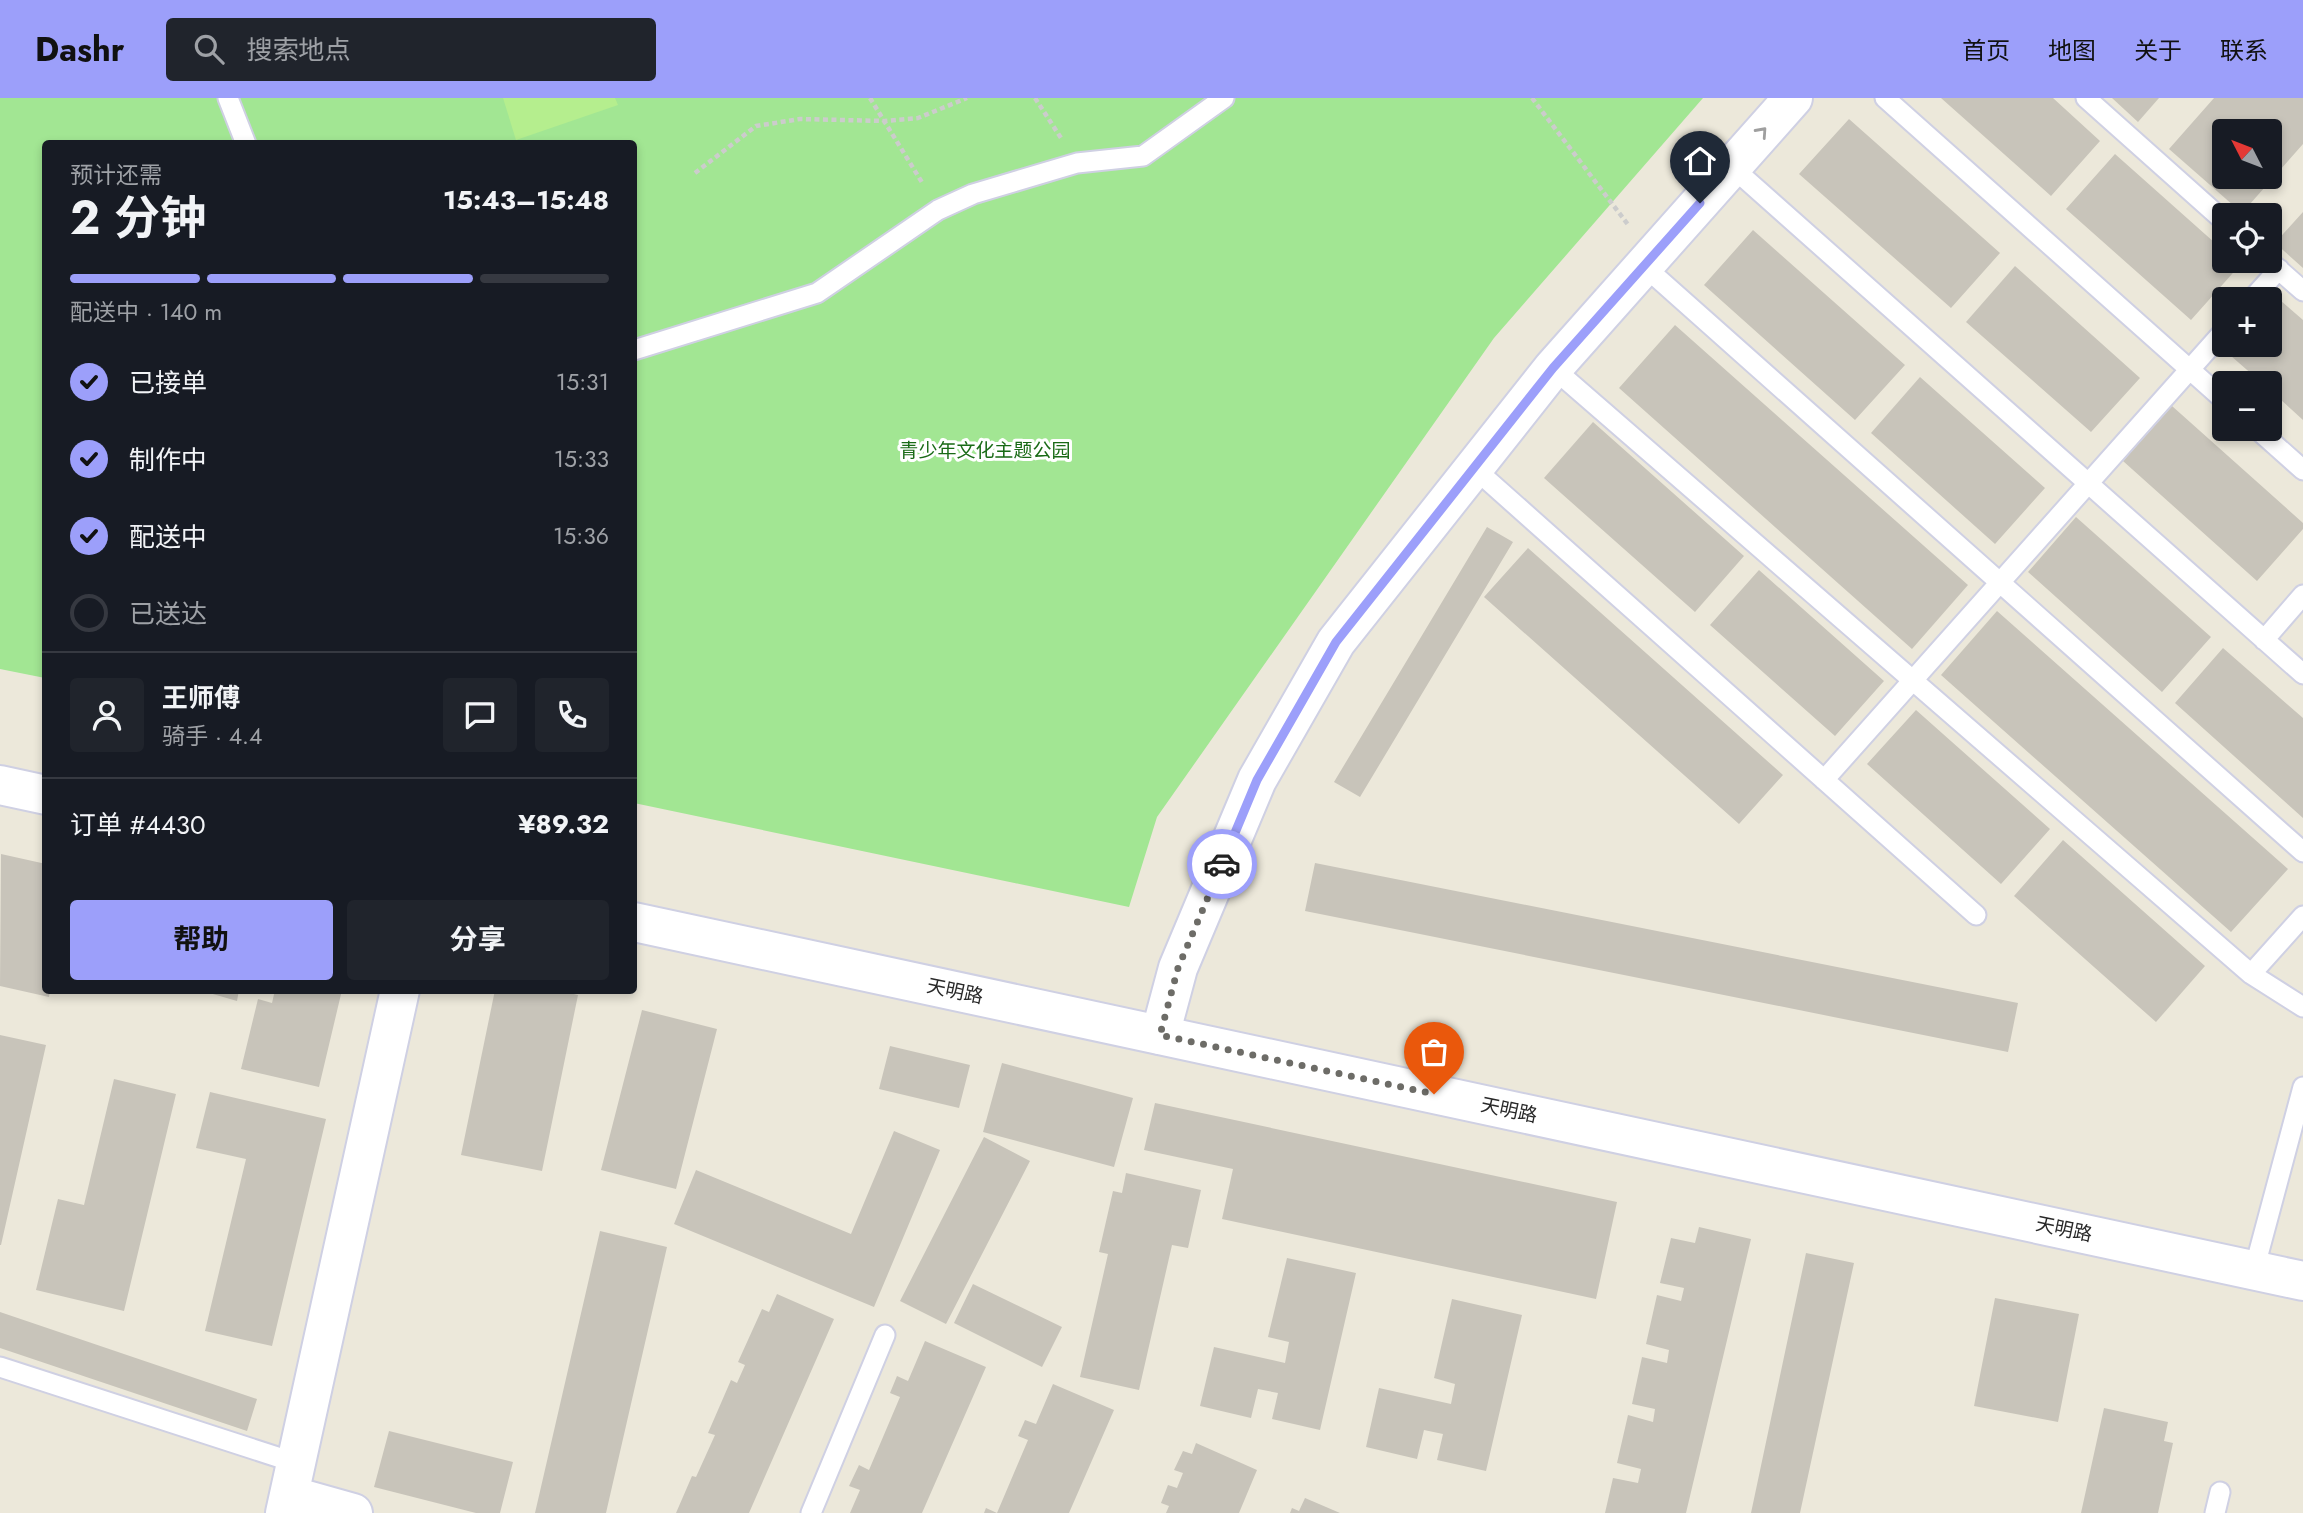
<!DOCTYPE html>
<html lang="zh">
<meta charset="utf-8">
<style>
:root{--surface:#171b24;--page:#20242c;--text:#f1f3f6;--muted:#9ea1a6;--line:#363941;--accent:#9c9ffa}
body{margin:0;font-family:Jost,"Noto Sans SC",sans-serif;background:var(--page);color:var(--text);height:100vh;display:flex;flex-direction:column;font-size:26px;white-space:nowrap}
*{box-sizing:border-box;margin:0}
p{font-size:23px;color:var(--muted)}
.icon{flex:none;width:38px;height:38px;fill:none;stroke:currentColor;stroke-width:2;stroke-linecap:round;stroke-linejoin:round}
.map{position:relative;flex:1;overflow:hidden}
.panel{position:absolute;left:42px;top:42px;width:595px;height:854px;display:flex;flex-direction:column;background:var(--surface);border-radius:7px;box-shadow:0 4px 10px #0003}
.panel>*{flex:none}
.needle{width:46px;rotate:312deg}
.tools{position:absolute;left:2212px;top:21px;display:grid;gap:14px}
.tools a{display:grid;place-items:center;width:70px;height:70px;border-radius:7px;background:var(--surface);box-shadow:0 4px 10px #0003;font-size:35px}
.pin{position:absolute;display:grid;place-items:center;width:60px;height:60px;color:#fff;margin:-72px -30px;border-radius:50% 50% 50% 0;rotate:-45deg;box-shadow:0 0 7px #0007}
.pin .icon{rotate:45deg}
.courier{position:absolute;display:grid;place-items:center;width:70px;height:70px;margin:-35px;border:5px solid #9c9ffa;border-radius:50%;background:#fff;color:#222;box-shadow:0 2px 9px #0007}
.head em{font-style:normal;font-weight:700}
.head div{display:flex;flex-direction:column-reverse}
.head{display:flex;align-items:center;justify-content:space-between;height:119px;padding:0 28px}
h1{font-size:46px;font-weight:700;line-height:52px}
.bar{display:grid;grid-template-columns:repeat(4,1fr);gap:10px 7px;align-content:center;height:84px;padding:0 28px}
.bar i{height:9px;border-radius:5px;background:var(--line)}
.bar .active{background:var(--accent)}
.bar p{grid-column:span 4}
.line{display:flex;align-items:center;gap:18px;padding:0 28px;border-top:2px solid var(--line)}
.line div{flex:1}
.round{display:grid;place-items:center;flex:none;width:74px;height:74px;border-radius:7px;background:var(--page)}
ol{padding:0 28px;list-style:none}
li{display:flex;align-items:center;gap:21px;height:77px}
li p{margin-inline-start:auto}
li .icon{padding:7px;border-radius:50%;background:var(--accent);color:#111;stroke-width:4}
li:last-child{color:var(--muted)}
li i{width:38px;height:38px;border:4px solid var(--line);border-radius:50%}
.primary-button{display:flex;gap:14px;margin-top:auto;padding:14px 28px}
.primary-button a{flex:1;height:80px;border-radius:7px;background:var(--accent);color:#111;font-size:28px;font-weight:700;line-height:80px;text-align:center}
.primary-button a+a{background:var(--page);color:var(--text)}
header{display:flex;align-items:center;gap:42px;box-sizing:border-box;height:98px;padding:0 35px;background:var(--accent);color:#111}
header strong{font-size:33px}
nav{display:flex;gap:38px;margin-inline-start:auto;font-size:24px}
.search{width:490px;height:63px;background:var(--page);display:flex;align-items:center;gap:18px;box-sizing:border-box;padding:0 24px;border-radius:7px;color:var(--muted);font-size:26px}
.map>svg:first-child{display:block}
.green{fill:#a2e693}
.pitch{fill:#b5ee8e}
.building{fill:#c8c4ba;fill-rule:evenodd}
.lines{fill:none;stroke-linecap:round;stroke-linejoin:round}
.lane-casing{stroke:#cfd0e3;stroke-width:23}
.street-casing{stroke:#cfd0e3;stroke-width:42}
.secondary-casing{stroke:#cfd0e3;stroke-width:42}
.path{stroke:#ccc;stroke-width:4.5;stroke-dasharray:5 3.5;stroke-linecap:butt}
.lane{stroke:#fff;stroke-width:19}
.street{stroke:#fff;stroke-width:38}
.secondary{stroke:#fff;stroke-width:38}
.oneway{stroke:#9f9f9f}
.done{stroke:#6d6c67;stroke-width:7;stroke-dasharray:0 12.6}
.route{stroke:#9c9ffa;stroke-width:9}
.labels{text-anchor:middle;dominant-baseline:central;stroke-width:6;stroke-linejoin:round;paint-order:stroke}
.park-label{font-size:19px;fill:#196a16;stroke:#fff}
.street-label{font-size:19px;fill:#292929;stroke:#fff}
</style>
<header>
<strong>Dashr</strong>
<div class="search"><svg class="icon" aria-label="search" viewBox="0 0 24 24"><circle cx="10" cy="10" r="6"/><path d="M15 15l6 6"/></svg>搜索地点</div>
<nav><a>首页</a><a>地图</a><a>关于</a><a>联系</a></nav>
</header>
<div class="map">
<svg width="2303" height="1415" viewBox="0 0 2303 1415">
<rect width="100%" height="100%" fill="#ece8da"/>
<path class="green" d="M0 0H1703L1494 240 1157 719 1129 809 634 705V46H46L45 580 0 571Z"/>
<path class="pitch" d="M503 0H615L618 7 516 42Z"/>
<path class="building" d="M1941 0H2053L2100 43 2051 98Z
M2112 0H2159L2138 24Z
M2214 0H2303V46L2242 115 2169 51ZM2224 33H2270V79H2224Z
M1849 21 2000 155 1951 210 1799 76Z
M2115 56 2224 153V163H2235L2240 167 2191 222 2066 111Z
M2303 114V170L2275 145Z
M1753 132 1905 267 1855 322 1704 187Z
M2015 168 2140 280 2091 334 1966 224Z
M2272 195 2303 222V322L2270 292V285H2262L2223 251 2226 247H2270V201H2267Z
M1675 227 1968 487 1912 551 1619 290Z
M1920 279 2045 390 1995 446 1871 335Z
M2172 308 2303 425V431L2257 483 2123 363Z
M1593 324 1744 458 1695 514 1544 380Z
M2076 419 2211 539 2162 594 2028 474Z
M1487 429 1513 444 1360 699 1334 684Z
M1528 450 1783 677 1739 726 1484 499Z
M1759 472 1884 583 1835 638 1710 527Z
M1997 513 2288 771 2231 834 1941 577Z
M2223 550 2303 620V720L2175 605Z
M1916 612 2050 731 2001 786 1867 666Z
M2063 742 2205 868 2156 924 2014 798Z
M1 756 46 766V892H50L49 899 0 888Z
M1315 765 2018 905 2008 954 1305 813Z
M199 892H239L237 903Z
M275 892H342L319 989 241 971 258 901 272 905Z
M495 892H557L578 897 542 1073 461 1057Z
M642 912 717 931 676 1091 601 1072Z
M0 937 46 947 1 1147H0Z
M890 948 970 967 959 1010 879 991Z
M1002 965 1133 1000 1114 1069 983 1034Z
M114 981 176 996 124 1213 36 1192 58 1101 84 1107Z
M210 994 326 1021 272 1248 205 1233 246 1061 196 1050Z
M1155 1005 1617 1104 1596 1201 1222 1121 1233 1071 1144 1052Z
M894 1033 940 1052 874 1209 674 1126 696 1072 851 1136Z
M984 1039 1030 1063 946 1226 900 1203Z
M1126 1075 1201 1092 1188 1150 1172 1147 1139 1292 1080 1279 1108 1156 1099 1154 1113 1093 1122 1095Z
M1699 1129 1751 1141 1686 1415H1605L1613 1380 1638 1385 1641 1371 1617 1365 1628 1317 1653 1324 1655 1311 1632 1306 1642 1259 1667 1265 1669 1252 1646 1246 1657 1197 1681 1203 1684 1190 1660 1185 1671 1140 1695 1145Z
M600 1133 667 1149 606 1415H535Z
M1806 1155 1854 1165 1800 1415H1751Z
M1287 1160 1356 1175 1320 1332 1272 1321 1278 1295 1258 1291 1251 1320 1200 1308 1214 1249 1285 1265 1289 1244 1268 1239Z
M973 1186 1062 1229 1042 1269 954 1225Z
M777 1196 834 1221 749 1415H676L692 1378 696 1379 715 1337 708 1335 731 1282 737 1285 745 1267 738 1264 762 1211 769 1214Z
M1995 1200 2079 1216 2058 1324 1974 1308Z
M1452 1201 1522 1217 1486 1373 1437 1362 1443 1336 1424 1332 1417 1361 1366 1349 1379 1290 1451 1306 1455 1286 1434 1280Z
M0 1214 257 1301 247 1333 0 1250Z
M925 1243 986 1269 922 1415H850L860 1392 849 1388 859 1367 869 1372 900 1299 890 1295 897 1278 908 1283Z
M1053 1286 1114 1312 1069 1415H984L986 1410 997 1415 1028 1342 1018 1338 1025 1322 1036 1326Z
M2104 1310 2168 1324 2164 1343 2173 1345 2158 1415H2081Z
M389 1333 513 1364 500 1415H476L374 1389Z
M1196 1345 1257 1372 1239 1415H1166L1169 1408 1161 1405 1168 1387 1177 1390 1183 1375 1174 1372 1183 1353 1192 1356Z
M1305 1400 1340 1415H1290L1292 1410 1299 1413Z"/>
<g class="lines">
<g class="lane-casing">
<path id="lane" d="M228 0 246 46
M1885 0 2224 302
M2086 0 2224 123
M1732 69 2303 576
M2269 163 2303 193
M1644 168 2303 754
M2252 201 2279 171
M634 252 817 195 938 112 973 96 1077 65 1143 58 1224 0
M1553 270 2251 876 2303 909
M2257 331 2303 372
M1474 370 1976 817
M2264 542 2303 497
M1824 682 2224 233
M2251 876 2303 818
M2254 1172 2303 989
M0 1269 296 1365
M811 1415 885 1237
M2215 1415 2220 1394"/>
</g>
<g class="street-casing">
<path id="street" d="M1160 937 1178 870 1257 682 1336 544 1553 270 1793 0
M289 1397 353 1415
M285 1415 400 892"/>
</g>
<g class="secondary-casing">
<path id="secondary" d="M0 687 46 697
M634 824 2303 1183"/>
</g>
<path class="path" d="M870 0 923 86
M1035 0 1061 40
M1532 0 1629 128
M695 75 756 28 800 21 885 23 918 20 967 0"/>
<use href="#lane" class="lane"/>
<use href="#street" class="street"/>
<use href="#secondary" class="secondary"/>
</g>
<defs><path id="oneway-chevron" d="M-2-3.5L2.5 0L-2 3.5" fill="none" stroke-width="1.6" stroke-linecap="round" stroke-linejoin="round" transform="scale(1.75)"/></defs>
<use class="oneway" href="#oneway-chevron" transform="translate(1762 34) rotate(-48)"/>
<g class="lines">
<path class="done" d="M1222 766 1178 870 1160 937 1434 996"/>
<path class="route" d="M1222 766 1257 682 1336 544 1553 270 1700 105"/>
</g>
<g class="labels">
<g class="park-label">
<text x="985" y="352">青少年文化主题公园</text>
</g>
<g class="street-label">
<text transform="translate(955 893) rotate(12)">天明路</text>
<text transform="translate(1509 1012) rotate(12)">天明路</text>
<text transform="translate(2064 1131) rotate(12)">天明路</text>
</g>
</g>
</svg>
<div class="tools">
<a><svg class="needle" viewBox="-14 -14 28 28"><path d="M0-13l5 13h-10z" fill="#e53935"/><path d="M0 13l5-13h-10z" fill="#9ea1a6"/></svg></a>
<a><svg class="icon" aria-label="locate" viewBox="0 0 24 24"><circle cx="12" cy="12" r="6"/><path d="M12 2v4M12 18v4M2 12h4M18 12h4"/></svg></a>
<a>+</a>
<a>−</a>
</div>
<div class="pin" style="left:1434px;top:996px;background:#ea580c"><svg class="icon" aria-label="bag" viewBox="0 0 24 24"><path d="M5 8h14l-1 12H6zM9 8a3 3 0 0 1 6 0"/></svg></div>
<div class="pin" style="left:1700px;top:105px;background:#1f2937"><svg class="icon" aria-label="home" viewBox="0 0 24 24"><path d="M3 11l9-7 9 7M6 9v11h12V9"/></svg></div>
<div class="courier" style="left:1222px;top:766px"><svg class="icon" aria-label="car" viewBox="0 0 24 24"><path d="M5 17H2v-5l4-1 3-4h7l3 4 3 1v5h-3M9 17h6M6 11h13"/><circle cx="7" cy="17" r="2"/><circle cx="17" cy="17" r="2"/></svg></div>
<section class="panel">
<div class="head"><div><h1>2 分钟</h1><p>预计还需</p></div><em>15:43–15:48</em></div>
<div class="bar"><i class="active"></i><i class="active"></i><i class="active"></i><i></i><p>配送中 · 140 m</p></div>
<ol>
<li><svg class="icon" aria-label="check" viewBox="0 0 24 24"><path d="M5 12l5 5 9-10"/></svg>已接单<p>15:31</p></li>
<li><svg class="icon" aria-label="check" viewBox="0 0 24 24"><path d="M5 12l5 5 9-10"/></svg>制作中<p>15:33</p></li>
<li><svg class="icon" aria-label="check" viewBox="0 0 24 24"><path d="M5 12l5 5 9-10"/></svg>配送中<p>15:36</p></li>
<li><i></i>已送达</li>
</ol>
<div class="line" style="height:126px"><a class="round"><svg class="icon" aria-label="person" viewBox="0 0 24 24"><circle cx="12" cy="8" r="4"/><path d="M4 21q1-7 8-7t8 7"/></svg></a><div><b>王师傅</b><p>骑手 · 4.4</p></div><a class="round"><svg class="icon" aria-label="chat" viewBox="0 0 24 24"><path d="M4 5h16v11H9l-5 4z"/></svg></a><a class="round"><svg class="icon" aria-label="phone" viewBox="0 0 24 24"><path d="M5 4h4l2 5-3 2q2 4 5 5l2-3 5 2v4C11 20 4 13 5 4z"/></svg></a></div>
<div class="line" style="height:91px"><div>订单 #4430</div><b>¥89.32</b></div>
<div class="primary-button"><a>帮助</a><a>分享</a></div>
</section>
</div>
